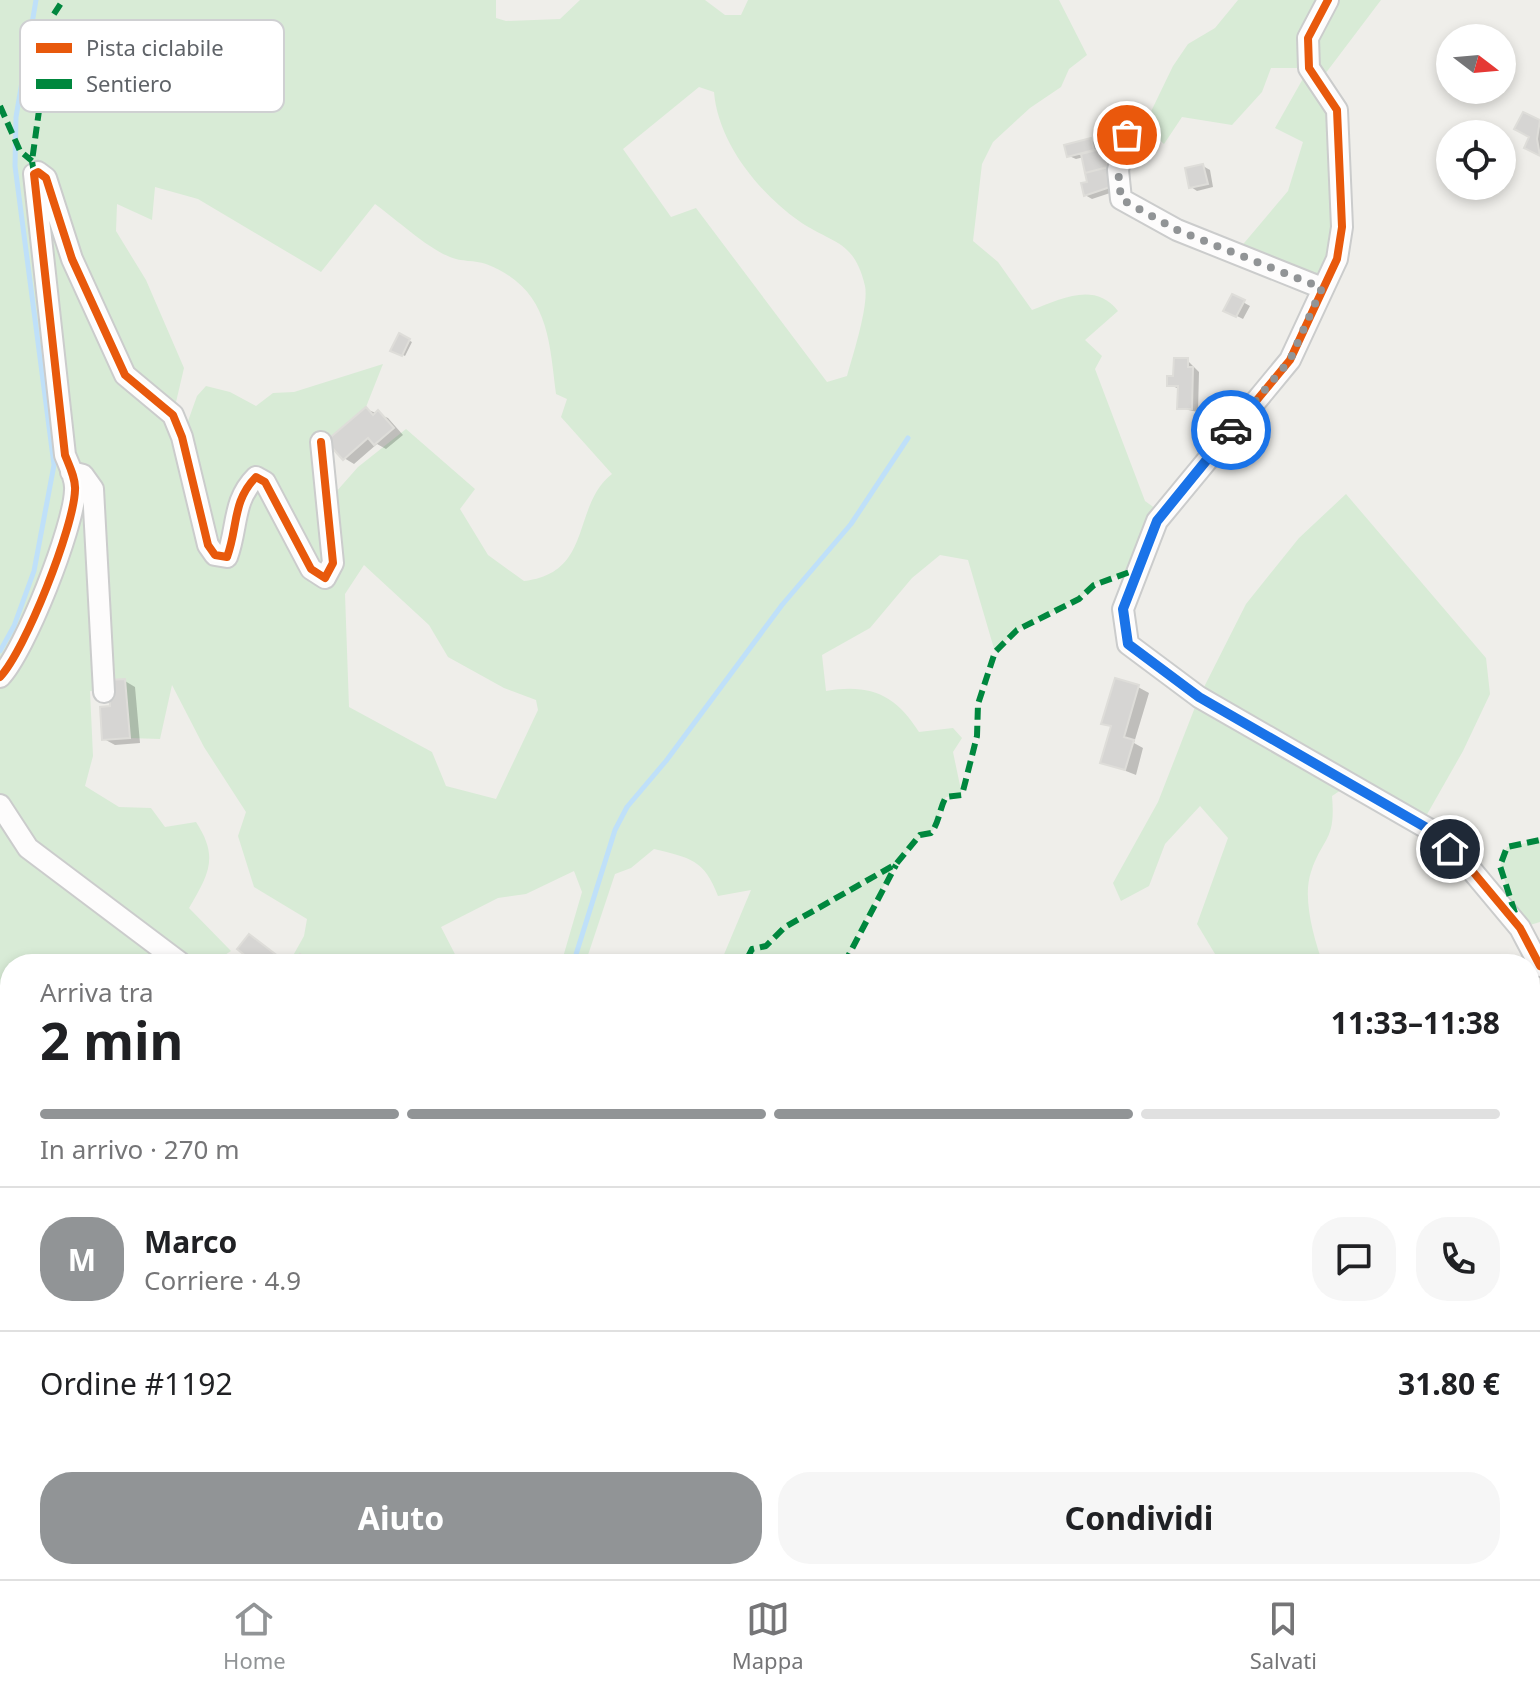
<!DOCTYPE html>
<html lang="it">
<meta charset="utf-8">
<style>
:root{--surface:#fff;--page:#f6f6f6;--text:#202124;--muted:#757577;--line:#e0e0e0;--accent:#919496}
body{margin:0;font-family:"Noto Sans",sans-serif;background:var(--page);color:var(--text);height:100vh;display:flex;flex-direction:column;font-size:30px;white-space:nowrap}
*{box-sizing:border-box;margin:0}
p{font-size:26px;color:var(--muted)}
.icon{flex:none;width:44px;height:44px;fill:none;stroke:currentColor;stroke-width:2;stroke-linecap:round;stroke-linejoin:round}
.map{position:relative;flex:1;overflow:hidden}
.side{position:absolute;left:0px;top:954px;width:1540px;height:626px;display:flex;flex-direction:column;background:var(--surface);border-radius:32px 32px 0 0;box-shadow:0 4px 12px #0003}
.side>*{flex:none}
.needle{width:52px;rotate:106deg}
.buttons{position:absolute;left:1436px;top:24px;display:grid;gap:16px}
.buttons a{display:grid;place-items:center;width:80px;height:80px;border-radius:50%;background:var(--surface);box-shadow:0 4px 12px #0003;font-size:40px}
.pin{position:absolute;display:grid;place-items:center;width:68px;height:68px;color:#fff;margin:-34px;border:4px solid #fff;border-radius:50%;box-shadow:0 2px 8px #0007}
.courier{position:absolute;display:grid;place-items:center;width:80px;height:80px;margin:-40px;border:6px solid #1a73e8;border-radius:50%;background:#fff;color:#222;box-shadow:0 2px 10px #0007}
.headline em{font-style:normal;font-weight:700}
.headline div{display:flex;flex-direction:column-reverse}
.headline{display:flex;align-items:center;justify-content:space-between;height:136px;padding:0 40px}
h1{font-size:52px;font-weight:700;line-height:60px}
.bar{display:grid;grid-template-columns:repeat(4,1fr);gap:12px 8px;align-content:center;height:96px;padding:0 40px}
.bar i{height:10px;border-radius:6px;background:var(--line)}
.bar .selected{background:var(--accent)}
.bar p{grid-column:span 4}
.line{display:flex;align-items:center;gap:20px;padding:0 40px;border-top:2px solid var(--line)}
.line div{flex:1}
.round{display:grid;place-items:center;flex:none;width:84px;height:84px;border-radius:32px;background:var(--page)}
.button{display:flex;gap:16px;margin-top:auto;padding:16px 40px}
.button a{flex:1;height:92px;border-radius:32px;background:var(--accent);color:#fff;font-size:32px;font-weight:700;line-height:92px;text-align:center}
.button a+a{background:var(--page);color:var(--text)}
.dock{display:flex;justify-content:space-around;align-items:center;height:112px;border-top:2px solid var(--line);background:var(--surface);font-size:22px;color:var(--muted)}
.dock a{display:grid;justify-items:center;gap:4px}
.dock .selected{color:var(--accent)}
.map>svg:first-child{display:block}
.green{fill:#d8ebd6;fill-rule:evenodd}
.shadow{fill:#0003}
.lines{fill:none;stroke-linecap:round;stroke-linejoin:round}
.stream{stroke:#bfe0f9;stroke-width:5}
.building{fill:#d6d5d3;stroke:#deddd9;stroke-width:2}
.minor-casing{stroke:#cbcccc;stroke-width:24}
.major-casing{stroke:#d7ceb8;stroke-width:30}
.minor{stroke:#fdfcfc;stroke-width:20}
.major{stroke:#f4f2e9;stroke-width:26}
.quiet{stroke:#00873e;stroke-width:6;stroke-dasharray:12 6;stroke-linecap:butt}
.cycleway-casing{stroke:#fff;stroke-width:13}
.cycleway{stroke:#e8590c;stroke-width:8}
.done{stroke:#919496;stroke-width:8;stroke-dasharray:0 14.4}
.route{stroke:#1a73e8;stroke-width:10}
.key{fill:#fff;stroke:#cfd0d2;stroke-width:2}
.key-label{font-size:22px;fill:#5f6368}
</style>
<div class="map">
<svg width="1540" height="1579" viewBox="0 0 1540 1579">
<rect width="100%" height="100%" fill="#efeeea"/>
<path class="green" d="M0 0H496V18L506 21 560 19 580 0H705L725 15H741L748 0H1059L1087 55 1069 69 1061 87 1030 108 993 142 982 164 973 241 998 262 1032 310C1061 299 1095 281 1118 311L1085 340 1102 356 1095 369 1145 501 1163 514 1129 571 1094 585 1079 599 1014 632 995 652 968 560 940 555 912 578 870 628 822 655 826 691C870 683 896 695 919 732L953 728 962 738 953 752 962 795 946 797C939 809 940 821 931 833 901 839 859 934 844 964H720L751 890 718 896C704 859 690 858 654 849L631 868 615 874 585 964H561L582 892 574 871 526 894 498 898 441 927 460 964H295L290 961 304 936 307 919 254 887 238 836 246 812 204 747 172 685 160 739 130 738 125 679 108 680 104 692 90 691 93 756 85 786 119 807 151 808 165 827 196 822C219 857 209 874 189 908L231 951 211 964H10V1052L0 1055ZM699 87 714 92C718 142 758 192 799 221 832 244 854 239 865 286 869 305 853 355 847 376L827 382 696 208 671 217 623 149ZM155 187 198 199 321 272 375 204C397 220 427 248 450 257 461 262 475 260 486 264 548 288 549 337 556 394L567 399 561 417 612 474C571 506 594 573 524 581L488 555 460 509 475 489 406 429 358 467 328 501 326 441 366 407 383 364 294 392 273 393 256 406 230 392 206 386 197 396 183 435 173 415 184 368 146 280 116 231 117 204 152 220ZM364 565 429 625 448 657 504 688 536 700 538 710 496 799 446 786 432 752 349 707 345 594Z
M1238 0H1381L1319 82 1337 110 1342 227 1322 288 1234 255 1288 191 1303 142 1275 128 1309 68H1271L1262 92 1232 125 1182 117 1164 144 1144 126 1173 66 1188 44 1215 28Z
M1346 494 1486 658 1490 694 1463 751 1421 825 1350 784 1332 796C1336 842 1323 836 1311 872 1302 898 1314 939 1323 964H1221L1197 924 1228 838 1200 806 1165 844 1149 886 1121 901 1113 883 1158 802 1199 697 1246 604 1299 538Z
M1540 840V922L1520 928 1500 866 1507 847Z
M0 1114 10 1120V1363L0 1358Z
M1530 1499 1540 1510V1579H1439L1429 1570H1530Z
M0 1512 10 1516V1570H819L825 1579H0Z"/>
<path class="shadow" d="M1524 115 1540 123V154L1526 147 1532 137Z
M1091 140 1098 144 1099 151 1110 154 1119 190 1092 199 1085 195 1089 183 1084 157 1076 159 1069 156Z
M1203 166 1210 170 1213 187 1197 191 1191 187Z
M1232 296 1250 306 1243 319 1225 310Z
M400 336 412 342 405 356 393 350Z
M1187 360 1199 372 1198 412 1179 408 1180 389 1169 385Z
M366 409 388 418 403 435 386 449 377 444 354 464 344 458Z
M125 681 135 687 140 743 115 745 104 739 112 708Z
M1138 687 1149 693 1134 743 1143 748 1136 775 1103 762 1113 728 1104 723Z
M256 940 284 962 282 964H259Z"/>
<g class="lines">
<path class="stream" d="M0 651 14 626 34 571 54 465 15 166 16 117 36 0
M573 964 615 830 627 807 666 761 782 605 851 524 908 438
M0 1053 10 1062
M466 1570 470 1579
M1429 1570 1439 1579"/>
</g>
<path class="building" d="M1523 112 1540 120 1537 139 1540 156 1524 148 1529 137 1514 129Z
M1091 138 1094 150 1067 157 1064 145Z
M1104 148 1108 167 1085 173 1081 154Z
M1203 164 1208 184 1189 188 1185 168Z
M1108 167 1113 186 1084 196 1081 183 1087 182 1085 173Z
M1232 294 1245 300 1236 317 1223 311Z
M399 333 410 339 402 356 390 351Z
M1174 358H1188V367H1193L1192 409H1177L1178 386H1167V376H1173Z
M366 407 373 415 378 410 394 428 374 445 368 438 343 460 326 441Z
M1115 678 1139 685 1124 737 1134 740 1125 770 1100 763 1111 726 1101 724Z
M125 679 130 738 102 740 100 707 110 706 108 680Z
M249 934 279 957 273 964H256L237 949Z
M300 954 314 964 294 962Z
M909 1570H961L971 1576 969 1579H904Z"/>
<g class="lines">
<g class="minor-casing">
<path id="minor" d="M1328 0 1308 38 1309 68 1337 110 1342 227 1337 259 1290 360 1157 521 1123 609 1128 644 1199 697 1432 831 1469 867 1520 928 1540 966
M1127 135 1118 170 1121 199 1177 230 1322 288
M71 472 83 475 93 489 104 692
M0 677C25 651 74 527 75 490 76 479 69 465 65 455L34 174 38 172 46 178 72 259 125 375 173 415 182 437 208 545 215 555 227 557C238 528 232 501 256 477L265 482 311 569 325 578 333 563 321 442
M0 805 28 848 182 964
M1116 1570 1133 1579
M618 1579H638"/>
</g>
<g class="major-casing">
<path id="major" d="M0 1020 10 1031
M490 1570 494 1579"/>
</g>
<use href="#minor" class="minor"/>
<use href="#major" class="major"/>
<path class="quiet" d="M0 106 20 151 32 161
M34 174 32 161 52 17 63 0
M1515 913 1500 866 1507 847 1540 840
M731 964 747 959 752 949 766 946 785 927 896 864 920 835 931 833C940 821 939 809 946 797L962 795 977 736 978 704 995 652 1017 630 1079 599 1094 585 1138 569
M844 964 896 865
M1530 1340 1540 1338"/>
<g class="cycleway-casing">
<path id="cycleway" d="M1328 0 1308 38 1309 68 1337 110 1342 227 1337 259 1290 360 1157 521 1123 609 1128 644 1199 697 1432 831 1469 867 1520 928 1540 966
M0 677C25 651 74 527 75 490 76 479 69 465 65 455L34 174 38 172 46 178 72 259 125 375 173 415 182 437 208 545 215 555 227 557C238 528 232 501 256 477L265 482 311 569 325 578 333 563 321 442"/>
</g>
<use href="#cycleway" class="cycleway"/>
</g>
<g class="lines">
<path class="done" d="M1127 135 1118 170 1121 199 1177 230 1322 288 1290 360 1231 430"/>
<path class="route" d="M1231 430 1157 521 1123 609 1128 644 1199 697 1432 831 1450 849"/>
</g>
<rect x="20" y="20" width="264" height="92" rx="12" class="key"/>
<rect x="36" y="43" width="36" height="10" fill="#e8590c"/>
<rect x="36" y="79" width="36" height="10" fill="#00873e"/>
<g class="key-label">
<text x="86" y="56">Pista ciclabile</text>
<text x="86" y="92">Sentiero</text>
</g>
</svg>
<div class="buttons">
<a><svg class="needle" viewBox="-14 -14 28 28"><path d="M0-13l5 13h-10z" fill="#e53935"/><path d="M0 13l5-13h-10z" fill="#757577"/></svg></a>
<a><svg class="icon" aria-label="locate" viewBox="0 0 24 24"><circle cx="12" cy="12" r="6"/><path d="M12 2v4M12 18v4M2 12h4M18 12h4"/></svg></a>
</div>
<div class="pin" style="left:1127px;top:135px;background:#ea580c"><svg class="icon" aria-label="bag" viewBox="0 0 24 24"><path d="M5 8h14l-1 12H6zM9 8a3 3 0 0 1 6 0"/></svg></div>
<div class="pin" style="left:1450px;top:849px;background:#1f2937"><svg class="icon" aria-label="home" viewBox="0 0 24 24"><path d="M3 11l9-7 9 7M6 9v11h12V9"/></svg></div>
<div class="courier" style="left:1231px;top:430px"><svg class="icon" aria-label="car" viewBox="0 0 24 24"><path d="M5 17H2v-5l4-1 3-4h7l3 4 3 1v5h-3M9 17h6M6 11h13"/><circle cx="7" cy="17" r="2"/><circle cx="17" cy="17" r="2"/></svg></div>
<section class="side">
<div class="headline"><div><h1>2 min</h1><p>Arriva tra</p></div><em>11:33–11:38</em></div>
<div class="bar"><i class="selected"></i><i class="selected"></i><i class="selected"></i><i></i><p>In arrivo · 270 m</p></div>
<div class="line" style="height:144px"><b class="round" style="background:var(--accent);color:#fff">M</b><div><b>Marco</b><p>Corriere · 4.9</p></div><a class="round"><svg class="icon" aria-label="chat" viewBox="0 0 24 24"><path d="M4 5h16v11H9l-5 4z"/></svg></a><a class="round"><svg class="icon" aria-label="phone" viewBox="0 0 24 24"><path d="M5 4h4l2 5-3 2q2 4 5 5l2-3 5 2v4C11 20 4 13 5 4z"/></svg></a></div>
<div class="line" style="height:104px"><div>Ordine #1192</div><b>31.80 €</b></div>
<div class="button"><a>Aiuto</a><a>Condividi</a></div>
</section>
</div>
<nav class="dock">
<a class="selected"><svg class="icon" aria-label="home" viewBox="0 0 24 24"><path d="M3 11l9-7 9 7M6 9v11h12V9"/></svg>Home</a>
<a><svg class="icon" aria-label="map" viewBox="0 0 24 24"><path d="M3 6l6-2 6 2 6-2v14l-6 2-6-2-6 2zM9 4v14M15 6v14"/></svg>Mappa</a>
<a><svg class="icon" aria-label="saved" viewBox="0 0 24 24"><path d="M7 4h10v16l-5-4-5 4z"/></svg>Salvati</a>
</nav>
